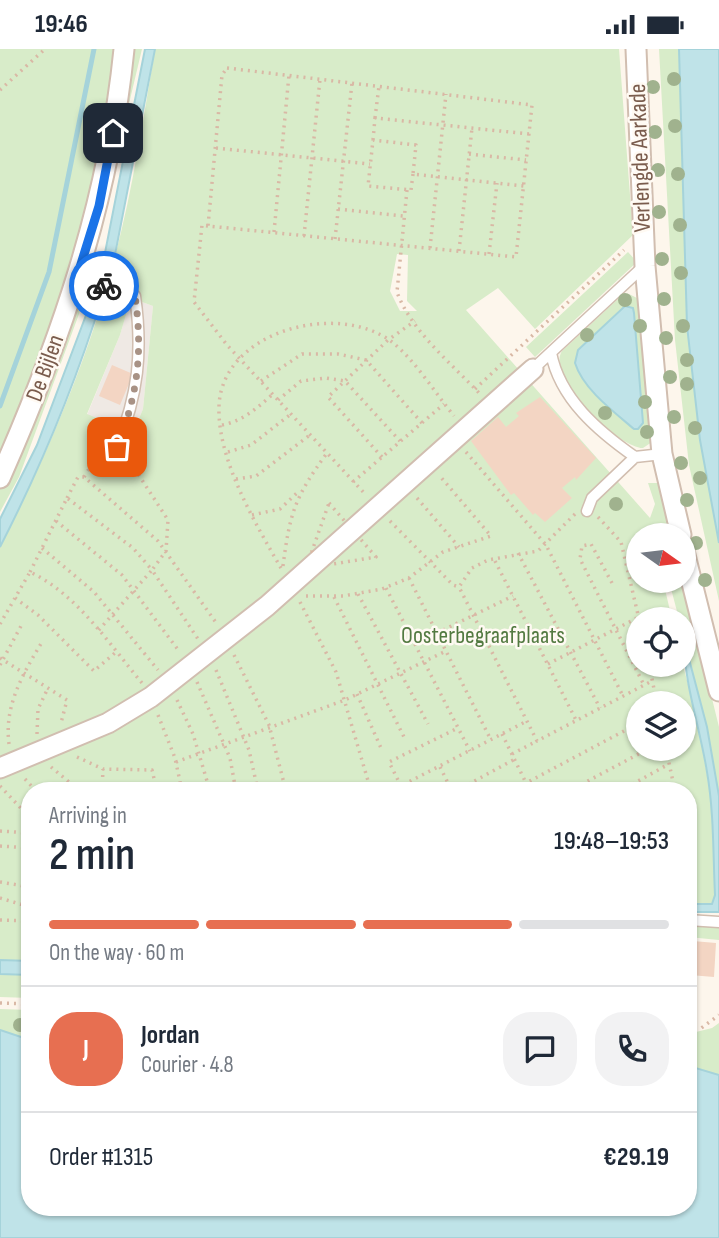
<!DOCTYPE html>
<meta charset="utf-8">
<style>
:root{--surface:#fff;--page:#f2f2f3;--text:#1f2937;--muted:#747a83;--line:#e0e1e3;--accent:#e76f51}
body{margin:0;font-family:"Sofia Sans Condensed",sans-serif;background:var(--page);color:var(--text);height:100vh;display:flex;flex-direction:column;font-size:26px;white-space:nowrap}
*{box-sizing:border-box;margin:0}
p{font-size:23px;color:var(--muted)}
.icon{flex:none;width:38px;height:38px;fill:none;stroke:currentColor;stroke-width:2;stroke-linecap:round;stroke-linejoin:round}
.map{position:relative;flex:1;overflow:hidden}
.panel{position:absolute;left:21px;top:733px;width:676px;height:434px;display:flex;flex-direction:column;background:var(--surface);border-radius:28px;box-shadow:0 2px 5px #0004}
.panel>*{flex:none}
.needle{width:46px;rotate:104deg}
.fabs{position:absolute;left:626px;top:474px;display:grid;gap:14px}
.fabs a{display:grid;place-items:center;width:70px;height:70px;border-radius:50%;background:var(--surface);box-shadow:0 2px 5px #0004;font-size:35px}
.pin{position:absolute;display:grid;place-items:center;width:60px;height:60px;color:#fff;margin:-30px;border-radius:14px;box-shadow:0 4px 10px #0006}
.courier{position:absolute;display:grid;place-items:center;width:70px;height:70px;margin:-35px;border:5px solid #1a73e8;border-radius:50%;background:#fff;color:#222;box-shadow:0 2px 9px #0007}
.summary em{font-style:normal;font-weight:600}
.summary div{display:flex;flex-direction:column-reverse}
.summary{display:flex;align-items:center;justify-content:space-between;height:119px;padding:0 28px}
h1{font-size:46px;font-weight:600;line-height:52px}
.bar{display:grid;grid-template-columns:repeat(4,1fr);gap:10px 7px;align-content:center;height:84px;padding:0 28px}
.bar i{height:9px;border-radius:5px;background:var(--line)}
.bar .current{background:var(--accent)}
.bar p{grid-column:span 4}
.line{display:flex;align-items:center;gap:18px;padding:0 28px;border-top:2px solid var(--line)}
.line div{flex:1}
.round{display:grid;place-items:center;flex:none;width:74px;height:74px;border-radius:28px;background:var(--page)}
.status{display:flex;justify-content:space-between;align-items:center;height:49px;padding:0 35px;background:var(--surface);direction:ltr}
.status svg{height:19px;fill:currentColor}
.map>svg:first-child{display:block}
.industrial{fill:#efe9e4}
.green{fill:#d8ecc9;fill-rule:evenodd}
.water{fill:#bfe3e8;stroke:#a5d3da;stroke-width:2}
.lines{fill:none;stroke-linecap:round;stroke-linejoin:round}
.stream{stroke:#a5d3da;stroke-width:5}
.building{fill:#f3d5c3}
.lane-casing{stroke:#d1beb0;stroke-width:13}
.street-casing{stroke:#d1beb0;stroke-width:23}
.path{stroke:#d9b8a5;stroke-width:3.5;stroke-dasharray:2 5;stroke-linecap:butt}
.lane{stroke:#fff;stroke-width:10}
.street{stroke:#fff;stroke-width:19}
.tree{fill:#a0b28e}
.done{stroke:#a89285;stroke-width:7;stroke-dasharray:0 12.6}
.route{stroke:#1a73e8;stroke-width:9}
.labels{text-anchor:middle;dominant-baseline:central;stroke-width:5;stroke-linejoin:round;paint-order:stroke}
.street-label{font-size:24px;fill:#7a5c4d;stroke:#fffaf3}
.park-label{font-size:24px;fill:#537a41;stroke:#fffaf3}
</style>
<div class="status"><b>19:46</b><svg viewBox="0 0 49 12"><path d="M0 12V9h3v3zM5 12V6h3v6zM10 12V3h3v9zM15 12V0h3v12zM26 1h20v11H26zM47 4h2v5h-2z"/></svg></div>
<div class="map">
<svg width="719" height="1189" viewBox="0 0 719 1189">
<rect width="100%" height="100%" fill="#fdf6ec"/>
<path class="industrial" d="M131 249 153 257 143 360 133 384 87 366 120 286Z"/>
<path class="green" d="M0 0H142L79 265 19 428 0 463Z
M155 0H619L633 186 535 280 498 239 466 261 650 469 655 455 648 434H661L673 486H639V532H663L672 570H639V616H683L698 674 711 749 715 846 712 855H688V742H30V912L0 911V498C46 408 87 313 113 215 132 145 143 72 155 0ZM397 205 408 206 407 252 417 262H400L390 242ZM131 249 153 257 143 360 133 384 87 365 120 286ZM639 654H684V700H639Z
M659 0H679L687 277 700 391 719 494V552L689 416 675 291Z
M628 203 637 213 535 308 526 298Z
M629 245 639 250 652 393 643 399C617 398 545 328 562 302L619 249ZM625 257 634 264 637 319 615 364 577 320 578 301Z
M669 532H683L719 678V748L707 678 684 591V570H679Z
M688 875 719 877V891L688 888Z
M0 925 30 926V949L0 948Z
M0 960 30 961V991L0 981Z
M719 974V1026C687 1024 688 1013 688 985L712 979Z"/>
<path class="water" d="M145 0H155L113 216 103 214Z
M679 0H719V494L700 391 687 277Z
M94 245 103 246C76 333 42 416 0 498V470L37 396Z
M625 257 633 259 634 264 643 374 638 380H634C614 363 583 340 575 314L578 301Z
M684 591 707 678 719 747V863H688V855H712L715 846C713 805 714 763 707 723 700 678 684 635 684 591Z
M0 911 30 912V926L0 925Z
M0 981 30 991V1158H688V1013L692 1018 719 1026V1189H0Z"/>
<g class="lines">
<path class="stream" d="M0 357 49 223 94 0"/>
</g>
<path class="building" d="M112 316 133 325 120 356 99 347Z
M540 348 596 409 576 431 575 428 562 439 572 449 545 473 535 464 533 466 514 444 511 446 471 392 498 368 506 378 519 367 516 364Z
M693 892 716 894 714 928 690 926Z"/>
<g class="lines">
<g class="lane-casing">
<path id="lane" d="M77 227 135 247C143 303 138 346 117 398
M551 304C560 350 598 382 635 408L662 405
M533 320 644 217
M587 462 592 449 635 408
M688 871 719 873"/>
</g>
<g class="street-casing">
<path id="street" d="M636 0 645 217 662 405 681 486
M0 429C61 291 109 151 124 0
M684 502 719 642
M0 719 108 674 151 648 267 557 533 320"/>
</g>
<path class="path" d="M227 19 532 56 516 208 208 177 222 26Z
M0 41 45 0
M375 69 379 37
M373 91 375 69 529 85
M216 99 370 115
M469 105 526 111
M413 125 411 141 368 137 373 91 416 96 413 125 524 137
M407 141 397 243C411 282 452 315 480 345
M338 160 403 167
M208 177 202 176 194 253 227 296 366 446
M274 183 289 26
M304 187 320 30
M335 190 352 34
M430 199 446 45
M459 202 472 79
M489 205 497 134
M261 332 302 305H338L366 311 422 374
M475 340 624 201
M278 351 301 332 326 329 345 332 400 392
M222 376C243 372 257 359 273 345
M228 403 251 396 291 365
M466 403 546 496 623 647
M127 408 168 471 166 502 152 521 198 590
M382 408 328 348 388 291 415 272
M84 428 103 397
M236 430 256 427 310 386
M353 433 444 355
M67 449 78 428H84L158 492 217 575
M417 449 459 498
M329 454 376 508 333 515 319 512 312 502Z
M575 465 538 502 488 511 472 519 459 538 537 692 652 632
M252 466 280 460 298 443
M598 468 621 493 639 570
M56 472 122 526 179 602
M390 472 453 536 459 538
M42 499 94 543 158 621
M518 504 600 659
M495 512 576 671
M283 517C290 463 295 448 327 404
M281 519C255 474 217 410 219 357 222 281 339 252 392 293 414 310 436 345 454 367
M30 523 67 449 133 499 152 521 98 582
M409 529 491 691
M612 534 591 495 582 497 580 510 644 636
M386 539 470 702
M358 545 428 675
M306 547H343L382 540 409 529 443 503 491 487 439 426
M334 548 404 688
M15 549 38 566 94 622 116 603
M300 553 336 623 371 742
M0 575 30 523C77 545 110 596 142 634
M437 584 513 547
M234 606 269 676 286 742
M0 609 67 651 61 674
M548 615 639 568
M0 616 21 577
M649 616 657 654
M216 621 249 701 258 742
M197 633 230 709 236 742
M357 645 381 699
M177 651 193 685 210 742
M158 666 175 709 182 742
M37 685 38 660 48 639
M502 685 530 742
M9 695C4 656 23 625 42 593
M666 700 675 742
M512 705 537 692
M77 708 103 720 152 721 157 742
M176 713 345 651 446 602
M51 718 69 733 90 742
M440 718 452 742
M25 730 36 742
M0 737 30 769
M401 737 389 713 458 679
M102 742 103 720
M391 742 527 672
M456 742 515 710
M511 742 639 674
M569 742 648 700
M620 742 669 715
M0 782 30 784
M0 797 30 799
M0 833 30 838
M0 849 30 858
M0 871 30 872
M0 954 30 955
M688 980H700L719 966"/>
<use href="#lane" class="lane"/>
<use href="#street" class="street"/>
</g>
<g class="tree">
<circle cx="674" cy="30" r="7"/>
<circle cx="653" cy="38" r="7"/>
<circle cx="675" cy="77" r="7"/>
<circle cx="655" cy="83" r="7"/>
<circle cx="658" cy="121" r="7"/>
<circle cx="678" cy="125" r="7"/>
<circle cx="659" cy="163" r="7"/>
<circle cx="680" cy="176" r="7"/>
<circle cx="662" cy="210" r="7"/>
<circle cx="681" cy="224" r="7"/>
<circle cx="664" cy="250" r="7"/>
<circle cx="625" cy="251" r="7"/>
<circle cx="640" cy="277" r="7"/>
<circle cx="683" cy="277" r="7"/>
<circle cx="587" cy="286" r="7"/>
<circle cx="666" cy="289" r="7"/>
<circle cx="687" cy="311" r="7"/>
<circle cx="670" cy="328" r="7"/>
<circle cx="687" cy="335" r="7"/>
<circle cx="645" cy="353" r="7"/>
<circle cx="605" cy="364" r="7"/>
<circle cx="674" cy="368" r="7"/>
<circle cx="695" cy="379" r="7"/>
<circle cx="647" cy="383" r="7"/>
<circle cx="681" cy="414" r="7"/>
<circle cx="700" cy="429" r="7"/>
<circle cx="687" cy="451" r="7"/>
<circle cx="616" cy="455" r="7"/>
<circle cx="696" cy="494" r="7"/>
<circle cx="705" cy="531" r="7"/>
<circle cx="20" cy="976" r="7"/>
</g>
<g class="lines">
<path class="done" d="M104 237 135 247C143 303 138 345 117 398"/>
<path class="route" d="M104 237 77 228 99 157 113 84"/>
</g>
<g class="labels">
<g class="street-label">
<text transform="translate(640 109) rotate(-92)">Verlengde Aarkade</text>
<text transform="translate(45 319) rotate(-70)">De Bijlen</text>
</g>
<g class="park-label">
<text x="483" y="586">Oosterbegraafplaats</text>
</g>
</g>
</svg>
<div class="fabs">
<a><svg class="needle" viewBox="-14 -14 28 28"><path d="M0-13l5 13h-10z" fill="#e53935"/><path d="M0 13l5-13h-10z" fill="#747a83"/></svg></a>
<a><svg class="icon" aria-label="locate" viewBox="0 0 24 24"><circle cx="12" cy="12" r="6"/><path d="M12 2v4M12 18v4M2 12h4M18 12h4"/></svg></a>
<a><svg class="icon" aria-label="layers" viewBox="0 0 24 24"><path d="M12 4l9 5-9 5-9-5zM3 14l9 5 9-5"/></svg></a>
</div>
<div class="pin" style="left:117px;top:398px;background:#ea580c"><svg class="icon" aria-label="bag" viewBox="0 0 24 24"><path d="M5 8h14l-1 12H6zM9 8a3 3 0 0 1 6 0"/></svg></div>
<div class="pin" style="left:113px;top:84px;background:#1f2937"><svg class="icon" aria-label="home" viewBox="0 0 24 24"><path d="M3 11l9-7 9 7M6 9v11h12V9"/></svg></div>
<div class="courier" style="left:104px;top:237px"><svg class="icon" aria-label="bike" viewBox="0 0 24 24"><circle cx="6" cy="16" r="4"/><circle cx="18" cy="16" r="4"/><path d="M6 16l4-8h5l3 8M10 8l3 8H6M13 5h3"/></svg></div>
<section class="panel">
<div class="summary"><div><h1>2 min</h1><p>Arriving in</p></div><em>19:48–19:53</em></div>
<div class="bar"><i class="current"></i><i class="current"></i><i class="current"></i><i></i><p>On the way · 60 m</p></div>
<div class="line" style="height:126px"><b class="round" style="background:var(--accent);color:#fff">J</b><div><b>Jordan</b><p>Courier · 4.8</p></div><a class="round"><svg class="icon" aria-label="chat" viewBox="0 0 24 24"><path d="M4 5h16v11H9l-5 4z"/></svg></a><a class="round"><svg class="icon" aria-label="phone" viewBox="0 0 24 24"><path d="M5 4h4l2 5-3 2q2 4 5 5l2-3 5 2v4C11 20 4 13 5 4z"/></svg></a></div>
<div class="line" style="height:91px"><div>Order #1315</div><b>€29.19</b></div>
</section>
</div>
